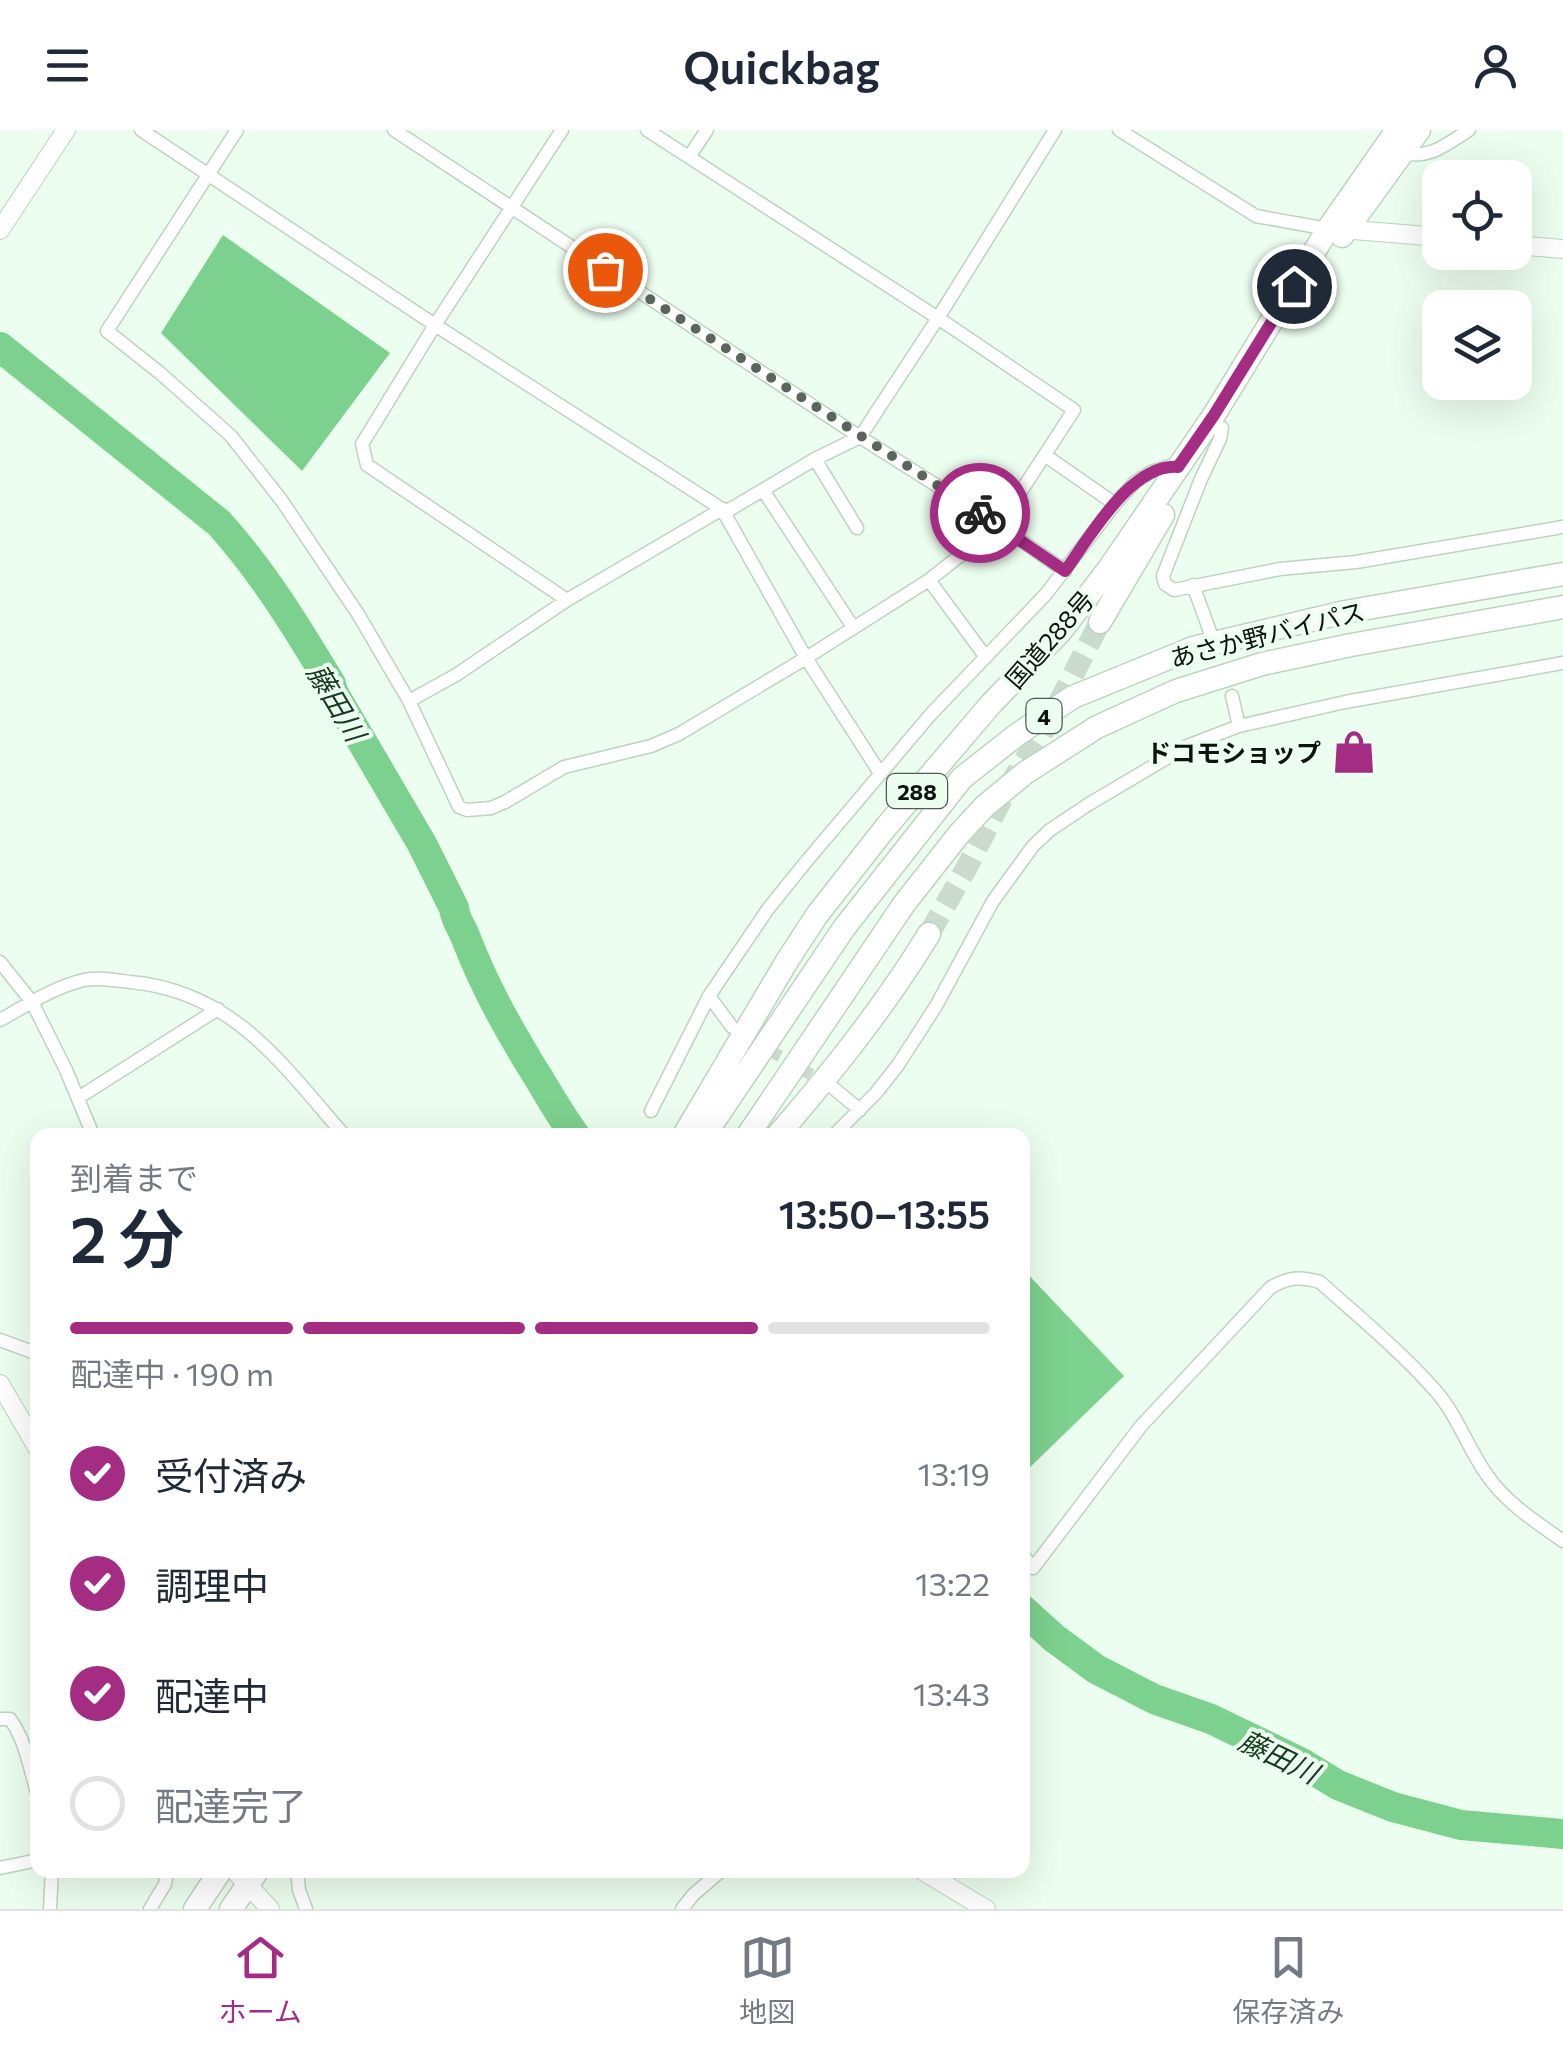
<!DOCTYPE html>
<html lang="ja">
<meta charset="utf-8">
<style>
:root{--surface:#fff;--page:#f2f2f3;--text:#1f2937;--muted:#747a83;--line:#e0e1e3;--accent:#a42c83}
body{margin:0;font-family:Commissioner,"Noto Sans JP",sans-serif;background:var(--page);color:var(--text);height:100vh;display:flex;flex-direction:column;font-size:38px;white-space:nowrap}
*{box-sizing:border-box;margin:0}
p{font-size:32px;color:var(--muted)}
.icon{flex:none;width:55px;height:55px;fill:none;stroke:currentColor;stroke-width:2;stroke-linecap:round;stroke-linejoin:round}
.map{position:relative;flex:1;overflow:hidden}
.side{position:absolute;left:30px;top:998px;width:1000px;height:750px;display:flex;flex-direction:column;background:var(--surface);border-radius:20px;box-shadow:0 10px 40px #0002}
.side>*{flex:none}
.tools{position:absolute;left:1422px;top:30px;display:grid;gap:20px}
.tools a{display:grid;place-items:center;width:110px;height:110px;border-radius:20px;background:var(--surface);box-shadow:0 10px 40px #0002;font-size:50px}
.pin{position:absolute;display:grid;place-items:center;width:85px;height:85px;color:#fff;margin:-42px;border:5px solid #fff;border-radius:50%;box-shadow:0 2px 10px #0007}
.courier{position:absolute;display:grid;place-items:center;width:100px;height:100px;margin:-50px;border:8px solid #a42c83;border-radius:50%;background:#fff;color:#222;box-shadow:0 2px 12px #0007}
.headline em{font-style:normal;font-weight:600}
.headline div{display:flex;flex-direction:column-reverse}
.headline{display:flex;align-items:center;justify-content:space-between;height:170px;padding:0 40px}
h1{font-size:65px;font-weight:600;line-height:75px}
.bar{display:grid;grid-template-columns:repeat(4,1fr);gap:15px 10px;align-content:center;height:120px;padding:0 40px}
.bar i{height:12px;border-radius:8px;background:var(--line)}
.bar .on{background:var(--accent)}
.bar p{grid-column:span 4}
ol{padding:0 40px;list-style:none}
li{display:flex;align-items:center;gap:30px;height:110px}
li p{margin-inline-start:auto}
li .icon{padding:10px;border-radius:50%;background:var(--accent);color:#fff;stroke-width:4}
li:last-child{color:var(--muted)}
li i{width:55px;height:55px;border:5px solid var(--line);border-radius:50%}
header{display:flex;justify-content:space-between;align-items:center;height:130px;padding:0 40px;background:var(--surface);font-size:45px;font-weight:600}
.tabs{display:flex;justify-content:space-around;align-items:center;height:140px;border-top:2px solid var(--line);background:var(--surface);font-size:28px;color:var(--muted)}
.tabs a{display:grid;justify-items:center;gap:5px}
.tabs .on{color:var(--accent)}
.map>svg:first-child{display:block}
.water{fill:#7dd18e}
.lines{fill:none;stroke-linecap:round;stroke-linejoin:round}
.river{stroke:#7dd18e;stroke-width:30}
.minor-tunnel{stroke:#cadbcd;stroke-width:12;stroke-dasharray:12 6;stroke-linecap:butt}
.trunk-tunnel{stroke:#cadbcd;stroke-width:22;stroke-dasharray:22 11;stroke-linecap:butt}
.minor-casing{stroke:#bdd3c0;stroke-width:15}
.tertiary-casing{stroke:#bdd3c0;stroke-width:20}
.secondary-casing{stroke:#bdd3c0;stroke-width:20}
.trunk-casing{stroke:#bdd3c0;stroke-width:25}
.minor{stroke:#fff;stroke-width:12}
.tertiary{stroke:#fff;stroke-width:18}
.secondary{stroke:#fff;stroke-width:18}
.trunk{stroke:#fff;stroke-width:22}
.done{stroke:#5a655b;stroke-width:10;stroke-dasharray:0 18}
.route{stroke:#a42c83;stroke-width:12}
.labels{text-anchor:middle;dominant-baseline:central;stroke-width:8;stroke-linejoin:round;paint-order:stroke}
.shield{fill:#ecfeef;stroke:#4e5a50;stroke-width:2.5}
.shield-label{font-size:22px;font-weight:bold;fill:#0b130c}
.street-label{font-size:25px;fill:#0b130c;stroke:#ecfeef}
.poi-label{font-size:25px;font-weight:bold;fill:#0b130c;stroke:#ecfeef;text-anchor:end}
.water-label{font-size:28px;font-style:italic;fill:#16381e;stroke:#ecfeef}
</style>
<header><svg class="icon" aria-label="menu" viewBox="0 0 24 24"><path d="M4 6h16M4 12h16M4 18h16"/></svg>Quickbag<svg class="icon" aria-label="person" viewBox="0 0 24 24"><circle cx="12" cy="8" r="4"/><path d="M4 21q1-7 8-7t8 7"/></svg></header>
<div class="map">
<svg width="1563" height="1779" viewBox="0 0 1563 1779">
<rect width="100%" height="100%" fill="#ecfeef"/>
<path class="water" d="M223 105 390 223 302 341 161 203Z
M1023 1139 1124 1246 1023 1344Z"/>
<g class="lines">
<path class="river" d="M0 217 219 393C264 443 297 498 331 554L333 562 422 714 454 778C455 789 461 796 465 806 485 857 505 893 533 939 547 961 559 984 575 1005
M1022 1479 1054 1508 1096 1539 1154 1569 1211 1589 1302 1633 1338 1655 1393 1677 1461 1695 1563 1704"/>
<path class="minor-tunnel" d="M739 902 825 953"/>
<path class="trunk-tunnel" d="M929 804 967 737 1008 657 1049 592 1100 492"/>
<g class="minor-casing">
<path id="minor" d="M141 0 435 195 722 379 806 528 880 643
M237 0 107 201 160 243 231 306 282 371 358 484 409 571 459 677 467 680 491 678 505 672 564 637 651 616 679 604 806 528 929 450 999 395 1074 280 938 188 647 0
M394 0 860 307 996 393 1065 441
M562 0 435 195 362 314 367 335 567 470
M1119 0 1256 86 1328 99
M1401 22C1428 31 1447 14 1469 0
M689 27 707 0
M1222 298 1220 309 1201 349 1163 446 1165 454 1174 460 1280 439 1356 432 1563 397
M1046 326 1115 374
M815 329 857 398
M763 360 853 497
M929 450 985 526
M1193 455 1213 510
M1232 566 1239 596
M409 571 456 545 567 470 722 379 729 380 815 329 860 307 938 188 1055 0
M0 832 32 872 66 940 93 1005
M709 866 732 897
M0 890C27 875 54 857 84 850 98 847 116 850 130 852 233 861 282 934 344 1005
M832 957 860 980
M78 968 218 879
M651 981 709 866 768 779 805 733 931 584 1046 464 1115 374 1135 352 1151 342 1170 336 1178 337
M834 1005 876 963 898 935 936 876 993 771 1033 716 1050 700 1089 674 1187 616 1239 596 1345 572 1563 533
M0 1210 38 1224
M1022 1424 1033 1438 1141 1296 1270 1158C1288 1147 1300 1146 1320 1152 1359 1187 1399 1220 1434 1259 1457 1284 1467 1317 1487 1345 1506 1373 1536 1392 1563 1411
M0 1589H10C26 1611 30 1640 38 1666
M0 1738 38 1730
M297 1740 299 1760 306 1779
M50 1779 52 1740
M150 1779 165 1754 167 1740
M682 1779 693 1765 722 1740"/>
</g>
<g class="tertiary-casing">
<path id="tertiary" d="M1341 99 1440 107
M0 100 66 0
M1515 115 1563 119
M921 1740 986 1779"/>
</g>
<g class="secondary-casing">
<path id="secondary" d="M0 1254 38 1319
M234 1740 270 1779"/>
</g>
<g class="trunk-casing">
<path id="trunk" d="M1342 106 1419 0
M1100 492 1163 385
M684 1005 787 831 817 785 886 697 991 574 1060 502 1108 440 1214 285 1328 99 1397 0
M706 1005 712 994 844 798 962 648 1018 604 1073 567 1193 518 1345 482 1563 444
M748 1005 904 774 959 704 985 676 1025 643 1097 597 1176 561 1262 534 1351 515 1563 477
M778 1005C833 941 885 876 929 804
M195 1779 221 1740
M231 1779 258 1740"/>
</g>
<use href="#minor" class="minor"/>
<use href="#tertiary" class="tertiary"/>
<use href="#secondary" class="secondary"/>
<use href="#trunk" class="trunk"/>
</g>
<g class="lines">
<path class="done" d="M605 140 980 383"/>
<path class="route" d="M980 383 1065 441C1090 407 1131 333 1178 337L1214 285 1294 156"/>
</g>
<defs>
<g id="shop-bare" transform="scale(3.45)"><path d="M-5-2.5h2.3a2.7 3.5 0 0 1 5.4 0H5L5.5 6h-11ZM-1.5-2.5h3a1.5 2.3 0 0 0-3 0Z" fill="#a42c83" stroke="#ecfeef" stroke-width="2.5" paint-order="stroke"/></g>
</defs>
<g fill-rule="evenodd">
<use href="#shop-bare" x="1354" y="622"/>
</g>
<g class="labels">
<g class="shield">
<rect x="1026.5" y="569" width="35" height="34" rx="8"/>
<rect x="887" y="644" width="60" height="34" rx="8"/>
</g>
<g class="shield-label">
<text x="1044" y="586">4</text>
<text x="917" y="661">288</text>
</g>
<g class="street-label">
<text transform="translate(1267 504) rotate(-14)">あさか野バイパス</text>
<text transform="translate(1049 509) rotate(-49)">国道288号</text>
</g>
<g class="poi-label">
<text x="1321" y="622">ドコモショップ</text>
</g>
<g class="water-label">
<text transform="translate(337 572) rotate(59)">藤田川</text>
<text transform="translate(1279 1626) rotate(26)">藤田川</text>
</g>
</g>
</svg>
<div class="tools">
<a><svg class="icon" aria-label="locate" viewBox="0 0 24 24"><circle cx="12" cy="12" r="6"/><path d="M12 2v4M12 18v4M2 12h4M18 12h4"/></svg></a>
<a><svg class="icon" aria-label="layers" viewBox="0 0 24 24"><path d="M12 4l9 5-9 5-9-5zM3 14l9 5 9-5"/></svg></a>
</div>
<div class="pin" style="left:605px;top:140px;background:#ea580c"><svg class="icon" aria-label="bag" viewBox="0 0 24 24"><path d="M5 8h14l-1 12H6zM9 8a3 3 0 0 1 6 0"/></svg></div>
<div class="pin" style="left:1294px;top:156px;background:#1f2937"><svg class="icon" aria-label="home" viewBox="0 0 24 24"><path d="M3 11l9-7 9 7M6 9v11h12V9"/></svg></div>
<div class="courier" style="left:980px;top:383px"><svg class="icon" aria-label="bike" viewBox="0 0 24 24"><circle cx="6" cy="16" r="4"/><circle cx="18" cy="16" r="4"/><path d="M6 16l4-8h5l3 8M10 8l3 8H6M13 5h3"/></svg></div>
<section class="side">
<div class="headline"><div><h1>2 分</h1><p>到着まで</p></div><em>13:50–13:55</em></div>
<div class="bar"><i class="on"></i><i class="on"></i><i class="on"></i><i></i><p>配達中 · 190 m</p></div>
<ol>
<li><svg class="icon" aria-label="check" viewBox="0 0 24 24"><path d="M5 12l5 5 9-10"/></svg>受付済み<p>13:19</p></li>
<li><svg class="icon" aria-label="check" viewBox="0 0 24 24"><path d="M5 12l5 5 9-10"/></svg>調理中<p>13:22</p></li>
<li><svg class="icon" aria-label="check" viewBox="0 0 24 24"><path d="M5 12l5 5 9-10"/></svg>配達中<p>13:43</p></li>
<li><i></i>配達完了</li>
</ol>
</section>
</div>
<nav class="tabs">
<a class="on"><svg class="icon" aria-label="home" viewBox="0 0 24 24"><path d="M3 11l9-7 9 7M6 9v11h12V9"/></svg>ホーム</a>
<a><svg class="icon" aria-label="map" viewBox="0 0 24 24"><path d="M3 6l6-2 6 2 6-2v14l-6 2-6-2-6 2zM9 4v14M15 6v14"/></svg>地図</a>
<a><svg class="icon" aria-label="saved" viewBox="0 0 24 24"><path d="M7 4h10v16l-5-4-5 4z"/></svg>保存済み</a>
</nav>
